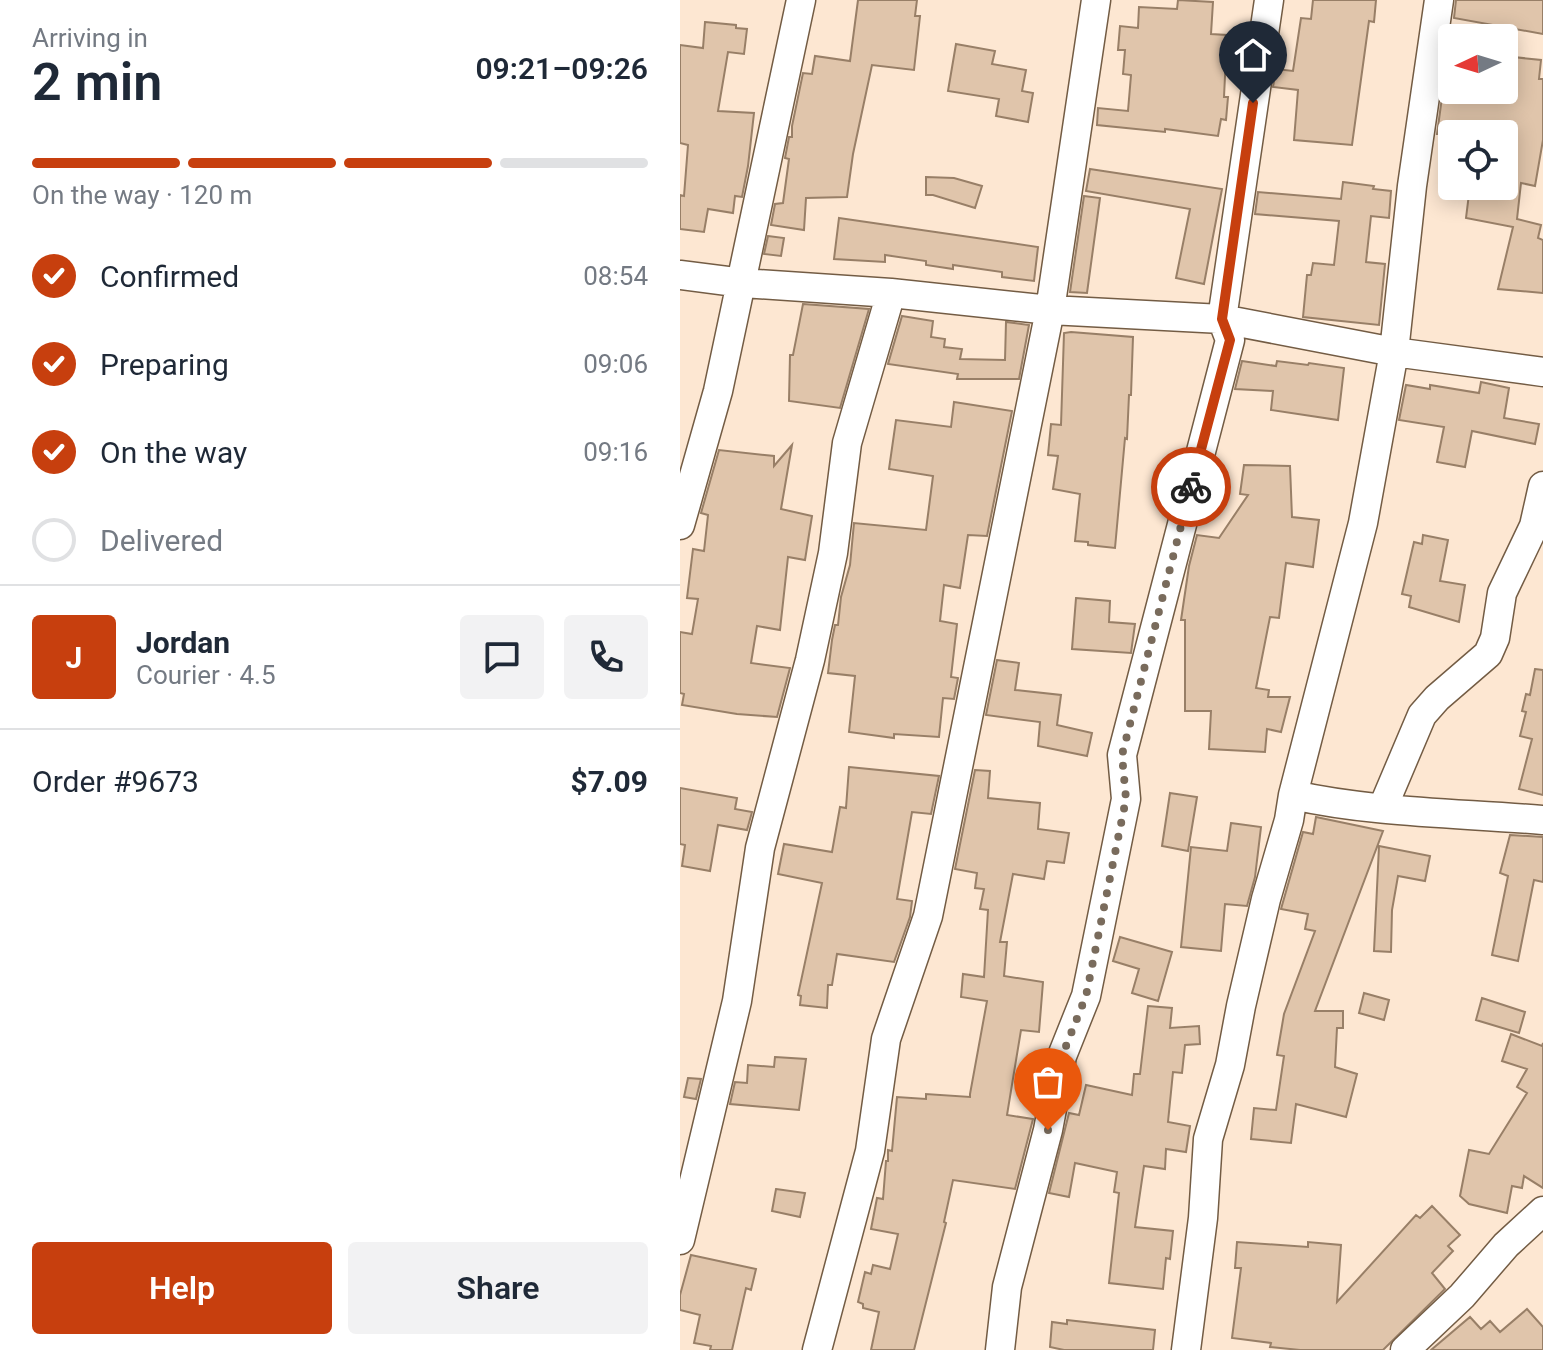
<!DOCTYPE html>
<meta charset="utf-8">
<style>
:root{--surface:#fff;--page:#f2f2f3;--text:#1f2937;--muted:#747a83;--line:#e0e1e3;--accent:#c73f0e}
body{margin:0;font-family:Roboto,sans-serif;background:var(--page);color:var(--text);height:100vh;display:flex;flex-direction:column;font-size:30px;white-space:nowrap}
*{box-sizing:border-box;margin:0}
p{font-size:26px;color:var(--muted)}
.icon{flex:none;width:44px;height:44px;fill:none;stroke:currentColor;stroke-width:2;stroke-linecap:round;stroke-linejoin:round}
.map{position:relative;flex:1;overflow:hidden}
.panel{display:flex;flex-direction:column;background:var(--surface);width:680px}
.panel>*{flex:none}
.needle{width:52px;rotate:266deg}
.tools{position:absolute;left:758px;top:24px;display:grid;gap:16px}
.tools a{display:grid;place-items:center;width:80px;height:80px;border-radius:8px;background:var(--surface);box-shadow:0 4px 20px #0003;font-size:40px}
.pin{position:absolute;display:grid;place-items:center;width:68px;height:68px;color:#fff;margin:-82px -34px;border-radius:50% 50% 50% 0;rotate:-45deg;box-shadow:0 0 8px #0007}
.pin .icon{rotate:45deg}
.courier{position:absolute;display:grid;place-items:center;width:80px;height:80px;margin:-40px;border:6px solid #c73f0e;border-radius:50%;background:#fff;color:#222;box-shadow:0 2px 10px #0007}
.summary em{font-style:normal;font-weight:600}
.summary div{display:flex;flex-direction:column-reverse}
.summary{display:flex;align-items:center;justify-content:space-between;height:136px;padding:0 32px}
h1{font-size:52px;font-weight:600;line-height:60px}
.bar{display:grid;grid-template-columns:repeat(4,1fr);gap:12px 8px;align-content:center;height:96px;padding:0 32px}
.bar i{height:10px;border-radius:6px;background:var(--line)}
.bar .current{background:var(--accent)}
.bar p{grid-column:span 4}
.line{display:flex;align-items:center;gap:20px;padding:0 32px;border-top:2px solid var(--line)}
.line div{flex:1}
.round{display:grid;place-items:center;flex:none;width:84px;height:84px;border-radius:8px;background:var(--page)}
ol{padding:0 32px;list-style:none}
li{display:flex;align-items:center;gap:24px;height:88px}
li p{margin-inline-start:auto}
li .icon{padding:8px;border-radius:50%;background:var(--accent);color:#fff;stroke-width:4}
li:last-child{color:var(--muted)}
li i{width:44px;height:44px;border:4px solid var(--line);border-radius:50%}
.action{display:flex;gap:16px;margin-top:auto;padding:16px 32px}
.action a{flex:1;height:92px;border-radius:8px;background:var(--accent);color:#fff;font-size:32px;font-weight:600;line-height:92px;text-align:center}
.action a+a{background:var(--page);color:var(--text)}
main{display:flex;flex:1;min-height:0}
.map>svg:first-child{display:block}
.building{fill:#e0c5ab;stroke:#987f67;stroke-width:2}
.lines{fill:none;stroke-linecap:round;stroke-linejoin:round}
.minor-casing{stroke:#735c44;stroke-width:31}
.minor{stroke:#fff;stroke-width:28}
.done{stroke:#796b5c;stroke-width:8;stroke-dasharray:0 14.4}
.route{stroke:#c73f0e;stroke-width:10}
</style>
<main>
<section class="panel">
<div class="summary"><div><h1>2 min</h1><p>Arriving in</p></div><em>09:21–09:26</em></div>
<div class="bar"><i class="current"></i><i class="current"></i><i class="current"></i><i></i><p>On the way · 120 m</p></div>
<ol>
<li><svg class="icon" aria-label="check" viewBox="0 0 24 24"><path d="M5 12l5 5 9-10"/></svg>Confirmed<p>08:54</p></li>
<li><svg class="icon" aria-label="check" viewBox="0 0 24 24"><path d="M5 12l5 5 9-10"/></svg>Preparing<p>09:06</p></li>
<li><svg class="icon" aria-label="check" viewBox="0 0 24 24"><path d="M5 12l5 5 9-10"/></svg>On the way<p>09:16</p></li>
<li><i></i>Delivered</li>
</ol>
<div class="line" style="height:144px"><b class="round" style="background:var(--accent);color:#fff">J</b><div><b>Jordan</b><p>Courier · 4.5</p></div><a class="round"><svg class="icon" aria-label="chat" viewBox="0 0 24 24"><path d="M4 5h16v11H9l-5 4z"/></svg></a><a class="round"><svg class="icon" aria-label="phone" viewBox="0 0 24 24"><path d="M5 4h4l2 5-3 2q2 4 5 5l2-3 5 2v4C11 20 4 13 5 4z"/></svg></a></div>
<div class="line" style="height:104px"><div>Order #9673</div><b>$7.09</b></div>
<div class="action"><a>Help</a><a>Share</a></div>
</section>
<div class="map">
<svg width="863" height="1350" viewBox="0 0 863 1350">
<rect width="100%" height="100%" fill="#fde7d2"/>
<path class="building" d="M178 0H237L235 16H240L234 70 192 65 173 154 167 197 126 198 124 230 91 225 95 204 103 203 109 159 105 158 109 137H112V126L123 73 132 74 135 56 170 61Z
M498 0 533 2 531 34 547 35 544 97H548L546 120 541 119 538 136 485 129V132L417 125 418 108 448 111 451 75 443 74 445 50H438L440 26 458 28 459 7 497 9Z
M633 0H696L694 22 689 21 672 145 614 140 618 90 593 87 596 69 613 71 621 18 631 19Z
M776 0H863V34L774 18Z
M25 22 56 25V28L67 29 64 54 48 52 38 111 74 113 68 166 62 197 55 196 53 213 28 209 24 232 0 229V195L4 196 8 145 0 143V45L23 48Z
M276 44 315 51 312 64 346 70 342 91 353 93 348 122 316 116 319 99 268 91Z
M824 56 861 60 859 79H863V140L855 186 841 183 837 219 861 225 858 238 863 240V293L818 289 833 227 786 218 790 186H824V134H757L763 90H824Z
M410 169 542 189 524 284 496 278 510 209 406 191Z
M246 177 274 178 302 186 295 208 253 195H246Z
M663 182 694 186 693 189 711 191 709 218 691 216 686 262 705 264 699 325 623 317 627 275H631L633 263 654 265 659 221 575 214 578 192 661 199Z
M404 196 420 198 407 293 390 292Z
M159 218 358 247 354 281 322 277V272L273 265V269L246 265V261L205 255V262L154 259Z
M88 236 104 238 101 256 84 254Z
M123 304 189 309 160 408 109 401 110 355H113Z
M222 316 253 321 251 337 265 339 264 347 282 349 280 359 325 360 326 322 349 325 339 379H277L278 374 208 364Z
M391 332 453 337 451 395H449L447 439 445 438 435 548 408 545V542L395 541 400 494 373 489 378 456 368 455 371 424 381 425 384 333Z
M562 361 596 366 597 361 628 365 629 363 664 368 658 420 591 410 593 391 555 389Z
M801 382 829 388 824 418 859 424 855 444 792 431 785 467 757 462 764 427 719 420 726 385 750 389V385L799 393Z
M274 402 332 411 307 536 288 535 280 588 264 585 260 621 277 624 271 677 278 678 274 699 263 698 259 737 214 734V738L169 732 175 676 148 673 152 640 155 625H158L161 597 170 565 174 523 246 530 253 476 209 469 216 420 271 427Z
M112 445 101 509 132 516 125 560 108 557 100 630 77 626 71 663 110 668 97 717 57 714 2 705 4 694 0 693V632L12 634 18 599 7 598 13 549 24 551 28 515 21 513 39 450 94 456V466Z
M564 465 610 466 612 517 639 520 633 567 606 563 599 618 590 617 576 688 589 690 588 697H610L601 732 587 729 585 752 529 749 531 711H505V620H501L509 566 517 535 539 538 568 495 560 494Z
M743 535 768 540 760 581 785 585 779 622 729 607 731 596 722 594 734 542 742 544Z
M396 598 430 601 429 622 455 624 451 653 392 649Z
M317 660 339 663 335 690 381 695 377 725 412 733 407 756 358 746 360 722 306 715Z
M855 669 863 670V795L839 789 852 739 840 736 846 712 842 711 846 694 850 695Z
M169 767 259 776 251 814 232 812 217 899 232 901 230 917 214 962 157 954 152 985H148L147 1008 120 1005 121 996 118 995 142 883 98 874 104 844 152 852 160 807 166 808Z
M295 770 310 771 308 798 360 803 358 829 389 833 384 863 367 861 364 879 333 874 320 942H327L324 976 363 982 359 1032 341 1030 327 1115 353 1119 335 1189 273 1180 264 1222 266 1223 234 1350H191L199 1312 183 1308V1304L178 1302 185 1272 191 1274 193 1265 210 1269 218 1234 191 1229 197 1198 203 1199 206 1161H208V1150L212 1151 217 1097 246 1099V1094L290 1097V1094L307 1001 281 997 283 974 304 977 308 910 300 909 304 889 295 888 297 873 275 869Z
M0 788 57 798 55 809 72 812 67 830 38 825 30 871 2 866 5 845 0 844Z
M490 793 517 797 508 851 482 846Z
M636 817 703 831 635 1011H663V1028H657L655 1067 677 1074 666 1117 616 1104 611 1143 571 1139 574 1108 596 1110 604 1056 597 1055 604 1014 635 931 625 929 628 914 601 909 623 832 633 834Z
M551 823 581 827 575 877 567 906 545 904 541 951 501 947 511 847 547 851Z
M830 835 863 837V882L854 880 838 961 812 955 828 876 820 873Z
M699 846 750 856 745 881 718 876 712 910 711 952 694 951Z
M440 937 492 952 478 1001 452 993 459 969 433 961Z
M684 993 709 1000 704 1020 679 1013Z
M802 998 845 1012 839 1033 796 1020Z
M468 1006 492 1008 490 1028 519 1026 520 1044 505 1045 502 1073 493 1072 488 1122 510 1126 506 1152 486 1149 485 1169 464 1166 455 1227 493 1231 490 1259 486 1258 483 1289 429 1283 439 1193 434 1192 437 1172 395 1163 389 1197 369 1193 389 1113 399 1115 406 1085 452 1095 454 1074H460Z
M831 1034 862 1046 863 1043V1188L844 1176 842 1188 832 1186 827 1213 789 1204 780 1196 789 1150 809 1154 847 1093 837 1087 847 1069 822 1061Z
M95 1057 126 1059 119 1110 50 1104 55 1082 67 1083 68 1065 94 1067Z
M8 1078 21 1079 16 1099 4 1097Z
M96 1189 125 1193 120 1217 92 1211Z
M752 1206 780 1235 768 1246 773 1251 752 1273 765 1289 703 1350H620L590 1347 591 1343 552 1338 561 1268H555L557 1242 628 1247V1242L661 1245 657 1302 736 1215 740 1218Z
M11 1255 76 1269 71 1290 66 1288 52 1350H30L31 1346 14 1343 20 1315 0 1310V1295Z
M847 1309 863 1327V1350H751L790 1317 801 1329 810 1321 820 1332Z
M387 1320 475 1330 473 1350H384L370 1347 372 1322 387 1324Z"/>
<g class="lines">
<g class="minor-casing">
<path id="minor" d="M0 275 63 283 211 293 370 310 542 319 714 352 863 372
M0 525 38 391 121 0
M613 795 683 523 714 352 732 186 759 0
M703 807 742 715 757 698 808 654 815 638 822 593 854 526 863 486
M0 1240 57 1001 80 848 130 660 153 553 167 443 211 293
M137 1350 190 1151 206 1039 248 916 370 310 416 0
M320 1350 327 1287 368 1130 382 1056 406 996 446 799 442 755 550 340 542 319 589 0
M506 1350 523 1218 528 1139 550 1065 561 1006 586 899 609 820 613 795C694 813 780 813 863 820
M725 1350 782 1296 826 1245 863 1211"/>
</g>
<use href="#minor" class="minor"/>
</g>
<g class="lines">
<path class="done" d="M368 1130 382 1056 406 996 446 799 442 755 511 487"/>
<path class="route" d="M511 487 550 340 542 319 573 103"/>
</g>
</svg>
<div class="tools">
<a><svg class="needle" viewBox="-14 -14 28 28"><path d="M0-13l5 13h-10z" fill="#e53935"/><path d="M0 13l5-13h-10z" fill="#747a83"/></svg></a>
<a><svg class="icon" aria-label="locate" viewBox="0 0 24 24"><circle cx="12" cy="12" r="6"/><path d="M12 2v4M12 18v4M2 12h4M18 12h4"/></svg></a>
</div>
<div class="pin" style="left:368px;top:1130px;background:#ea580c"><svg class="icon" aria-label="bag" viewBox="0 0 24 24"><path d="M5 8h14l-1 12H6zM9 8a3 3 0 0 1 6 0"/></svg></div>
<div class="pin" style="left:573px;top:103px;background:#1f2937"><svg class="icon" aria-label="home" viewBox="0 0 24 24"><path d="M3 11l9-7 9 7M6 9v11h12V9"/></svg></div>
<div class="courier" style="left:511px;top:487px"><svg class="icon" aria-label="bike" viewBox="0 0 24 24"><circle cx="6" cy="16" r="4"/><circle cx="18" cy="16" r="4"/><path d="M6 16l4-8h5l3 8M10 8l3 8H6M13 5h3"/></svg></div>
</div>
</main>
